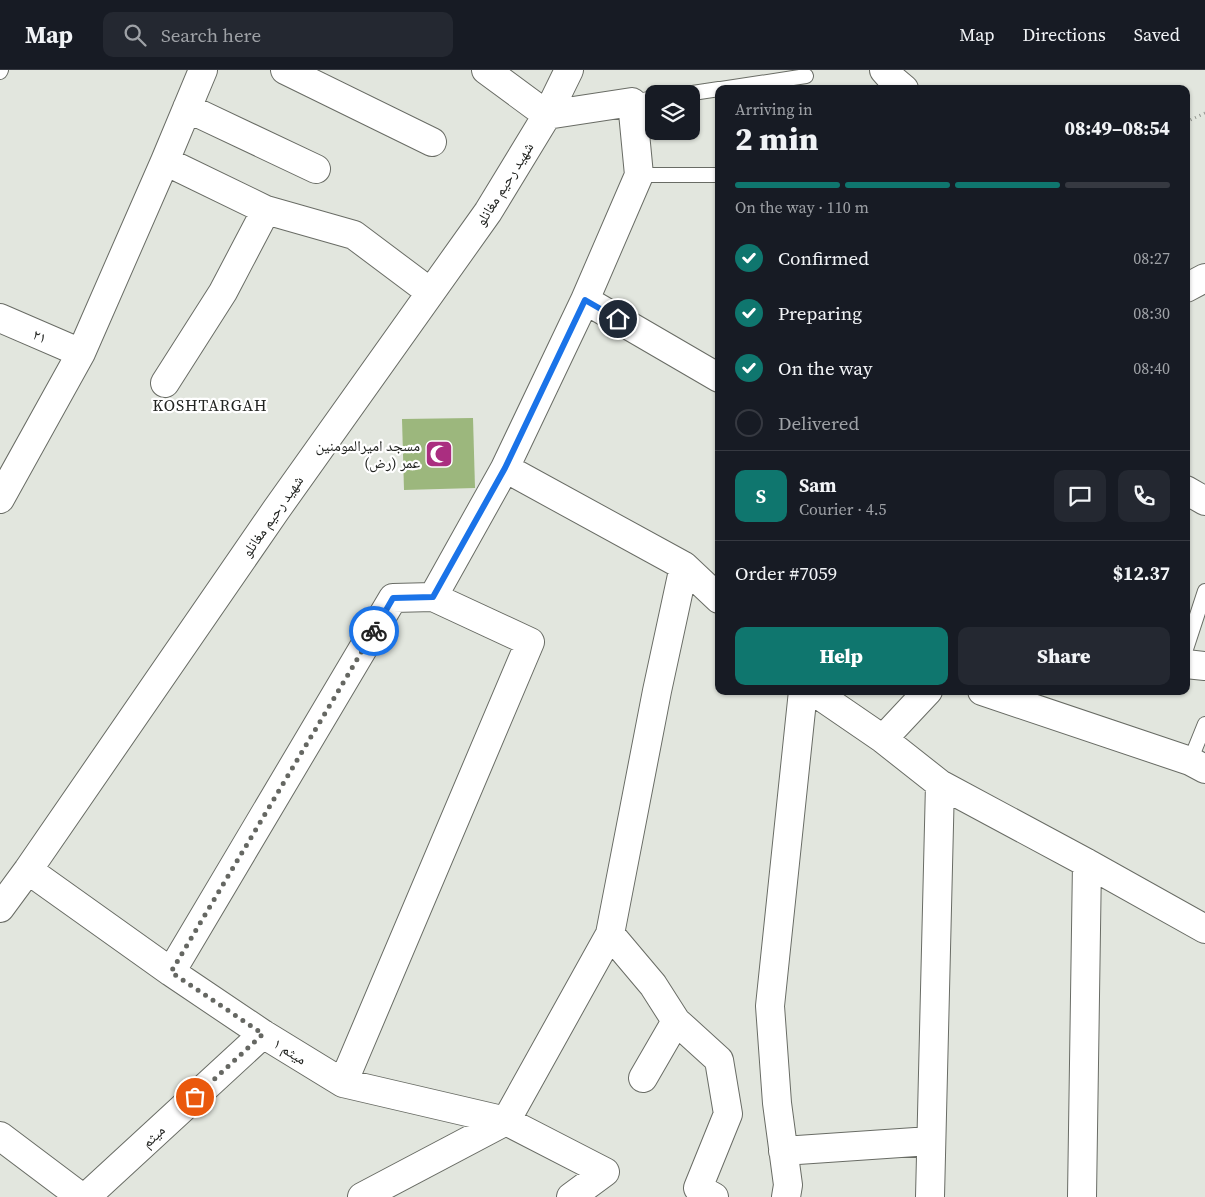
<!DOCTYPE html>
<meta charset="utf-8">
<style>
:root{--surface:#171b24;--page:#242831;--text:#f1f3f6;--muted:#9ea1a6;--line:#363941;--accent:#0f766e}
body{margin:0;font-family:"Source Serif 4","Noto Naskh Arabic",serif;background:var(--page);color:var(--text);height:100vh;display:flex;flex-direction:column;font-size:19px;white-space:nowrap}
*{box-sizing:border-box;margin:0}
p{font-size:16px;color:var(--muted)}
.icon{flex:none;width:28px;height:28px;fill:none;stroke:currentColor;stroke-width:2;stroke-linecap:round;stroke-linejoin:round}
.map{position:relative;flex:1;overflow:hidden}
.panel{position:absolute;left:715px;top:15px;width:475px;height:610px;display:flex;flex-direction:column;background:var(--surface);border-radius:10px;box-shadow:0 1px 4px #0004}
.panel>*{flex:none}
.buttons{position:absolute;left:645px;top:15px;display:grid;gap:10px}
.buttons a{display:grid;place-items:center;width:55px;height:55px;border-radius:10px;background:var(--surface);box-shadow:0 1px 4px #0004;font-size:25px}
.pin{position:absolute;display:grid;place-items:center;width:42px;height:42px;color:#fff;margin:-21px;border:2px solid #fff;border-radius:50%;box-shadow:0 1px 5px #0007}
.courier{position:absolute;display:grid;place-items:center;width:50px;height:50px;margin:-25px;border:4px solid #1a73e8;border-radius:50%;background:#fff;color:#222;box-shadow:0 1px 6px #0007}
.overview em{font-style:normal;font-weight:800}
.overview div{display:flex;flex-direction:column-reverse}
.overview{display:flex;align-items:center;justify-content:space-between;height:85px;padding:0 20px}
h1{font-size:32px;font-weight:800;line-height:38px}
.bar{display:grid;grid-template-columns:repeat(4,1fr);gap:8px 5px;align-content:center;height:60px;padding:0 20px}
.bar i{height:6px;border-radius:4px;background:var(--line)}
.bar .selected{background:var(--accent)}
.bar p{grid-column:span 4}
.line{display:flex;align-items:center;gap:12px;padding:0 20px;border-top:1px solid var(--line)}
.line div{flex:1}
.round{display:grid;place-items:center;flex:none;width:52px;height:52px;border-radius:10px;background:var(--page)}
ol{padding:0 20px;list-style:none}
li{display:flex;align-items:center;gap:15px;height:55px}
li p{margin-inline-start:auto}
li .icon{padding:5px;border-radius:50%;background:var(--accent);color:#fff;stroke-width:4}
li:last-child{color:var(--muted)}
li i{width:28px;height:28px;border:2px solid var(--line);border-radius:50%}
.action{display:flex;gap:10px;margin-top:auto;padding:10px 20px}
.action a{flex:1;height:58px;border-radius:10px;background:var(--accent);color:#fff;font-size:20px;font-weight:800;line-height:58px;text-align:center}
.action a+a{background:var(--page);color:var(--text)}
header{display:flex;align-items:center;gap:30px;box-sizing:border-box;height:70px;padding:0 25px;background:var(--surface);border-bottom:1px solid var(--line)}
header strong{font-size:24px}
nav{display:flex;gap:28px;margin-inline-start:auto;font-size:18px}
.search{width:350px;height:45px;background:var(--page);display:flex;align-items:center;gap:12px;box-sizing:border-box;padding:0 18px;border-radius:10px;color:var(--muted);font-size:19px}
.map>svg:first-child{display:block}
.building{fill:#9cb77d}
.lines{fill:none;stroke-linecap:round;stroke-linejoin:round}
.service-casing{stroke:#696c65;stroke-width:16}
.minor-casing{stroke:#696c65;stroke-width:30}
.path{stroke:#8f928c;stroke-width:3;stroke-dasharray:1 4;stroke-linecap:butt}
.service{stroke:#fff;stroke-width:14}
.minor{stroke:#fff;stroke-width:28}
.done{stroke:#656762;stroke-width:5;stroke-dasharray:0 9}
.route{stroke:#1a73e8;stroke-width:6}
.labels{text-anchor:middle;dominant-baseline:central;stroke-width:4.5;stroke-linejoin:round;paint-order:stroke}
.street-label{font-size:15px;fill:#212320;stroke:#fff}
.poi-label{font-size:15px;fill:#212320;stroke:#fff;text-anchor:end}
.neighbourhood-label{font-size:16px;letter-spacing:1px;fill:#212320;stroke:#fff}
</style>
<header>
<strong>Map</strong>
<div class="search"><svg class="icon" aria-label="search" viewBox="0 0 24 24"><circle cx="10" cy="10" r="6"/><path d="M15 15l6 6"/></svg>Search here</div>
<nav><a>Map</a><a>Directions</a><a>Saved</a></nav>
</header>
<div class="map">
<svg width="1205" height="1127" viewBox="0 0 1205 1127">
<rect width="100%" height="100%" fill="#e2e6de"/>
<path class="building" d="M473 348 475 418 404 420 402 349Z"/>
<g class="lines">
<g class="service-casing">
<path id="service" d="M0 2 1 0
M721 19 806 6
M686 24 719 19
M632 32 654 28
M639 105H719
M1186 579 1205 521
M1190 691 1205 654"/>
</g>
<g class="minor-casing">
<path id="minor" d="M285 0 432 72
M486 0 547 45 632 32 639 105 585 230 505 398 684 496
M884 0 891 8 904 19
M187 38 316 99
M165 91 266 140 354 165 430 222
M1186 218 1205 208
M585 230 719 308
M0 248 81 283
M165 313 223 222 266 140
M1186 420 1205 431
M0 429 81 283 165 91 203 0
M1186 594 1205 596
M813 621 883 669 940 714 1087 793 1205 859
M982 621 1190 691 1205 699
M883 669 928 621
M28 800 171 902 263 964 343 1013 506 1051 605 1102 571 1127
M0 838 28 800 276 440 488 142 547 45 569 0
M610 864 653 915 676 951 719 990 728 1044 698 1118 714 1127
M171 902 393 528 433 527 505 398
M643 1008 676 951
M343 1013 530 572 433 527
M0 1066 81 1127
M783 1081 930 1071
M86 1127 263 964
M362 1127 506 1051 610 864 657 621 684 496 719 529
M786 1127 788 1115 777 1033 770 936 803 621
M930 1127 940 714
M1082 1127 1087 793"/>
</g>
<path class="path" d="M1186 52 1205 43"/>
<use href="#service" class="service"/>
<use href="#minor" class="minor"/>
</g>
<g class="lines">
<path class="done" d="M195 1027 263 964 171 902 374 561"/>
<path class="route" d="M374 561 393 528 433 527 505 398 585 230 618 249"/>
</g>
<defs>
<g id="mosque-square" transform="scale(1.4375)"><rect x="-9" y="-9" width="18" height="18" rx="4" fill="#aa2e80" stroke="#fff"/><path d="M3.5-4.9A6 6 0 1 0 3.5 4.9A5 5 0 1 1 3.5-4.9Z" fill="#fff"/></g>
</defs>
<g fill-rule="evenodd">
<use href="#mosque-square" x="439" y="384"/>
</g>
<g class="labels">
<g class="street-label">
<text transform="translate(504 114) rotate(-58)">شهید رحیم مغانلو</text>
<text transform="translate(40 266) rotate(24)">۲۱</text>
<text transform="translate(272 446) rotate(-55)">شهید رحیم مغانلو</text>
<text transform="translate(290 981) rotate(32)">۱ میثم</text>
<text transform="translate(153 1066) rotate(-43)">میثم</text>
</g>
<g class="poi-label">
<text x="420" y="375">مسجد امیرالمومنین<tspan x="420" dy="17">عمر (رض)</tspan></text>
</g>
<g class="neighbourhood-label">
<text x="210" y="335">KOSHTARGAH</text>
</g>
</g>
</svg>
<div class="buttons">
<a><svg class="icon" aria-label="layers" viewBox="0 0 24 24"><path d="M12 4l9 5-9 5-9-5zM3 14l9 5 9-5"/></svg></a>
</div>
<div class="pin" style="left:195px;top:1027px;background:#ea580c"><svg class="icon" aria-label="bag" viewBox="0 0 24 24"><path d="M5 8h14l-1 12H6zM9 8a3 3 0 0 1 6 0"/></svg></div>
<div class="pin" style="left:618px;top:249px;background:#1f2937"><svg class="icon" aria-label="home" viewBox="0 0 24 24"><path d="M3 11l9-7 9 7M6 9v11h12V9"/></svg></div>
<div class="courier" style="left:374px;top:561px"><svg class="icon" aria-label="bike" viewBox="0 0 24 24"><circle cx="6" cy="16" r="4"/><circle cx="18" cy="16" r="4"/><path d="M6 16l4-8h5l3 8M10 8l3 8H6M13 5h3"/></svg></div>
<section class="panel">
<div class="overview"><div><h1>2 min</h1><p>Arriving in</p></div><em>08:49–08:54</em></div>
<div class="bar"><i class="selected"></i><i class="selected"></i><i class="selected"></i><i></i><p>On the way · 110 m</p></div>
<ol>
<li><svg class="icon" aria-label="check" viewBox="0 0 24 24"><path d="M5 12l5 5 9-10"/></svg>Confirmed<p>08:27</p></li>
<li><svg class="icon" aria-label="check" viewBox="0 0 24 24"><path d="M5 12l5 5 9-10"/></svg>Preparing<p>08:30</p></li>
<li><svg class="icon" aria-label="check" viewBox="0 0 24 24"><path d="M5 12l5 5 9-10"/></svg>On the way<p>08:40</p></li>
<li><i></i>Delivered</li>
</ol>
<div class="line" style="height:90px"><b class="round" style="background:var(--accent);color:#fff">S</b><div><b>Sam</b><p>Courier · 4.5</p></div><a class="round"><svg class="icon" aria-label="chat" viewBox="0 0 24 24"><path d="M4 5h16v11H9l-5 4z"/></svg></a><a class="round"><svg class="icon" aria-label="phone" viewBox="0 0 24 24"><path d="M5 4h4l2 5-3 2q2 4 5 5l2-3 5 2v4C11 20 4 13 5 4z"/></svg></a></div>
<div class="line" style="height:65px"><div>Order #7059</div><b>$12.37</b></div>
<div class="action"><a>Help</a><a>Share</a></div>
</section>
</div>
